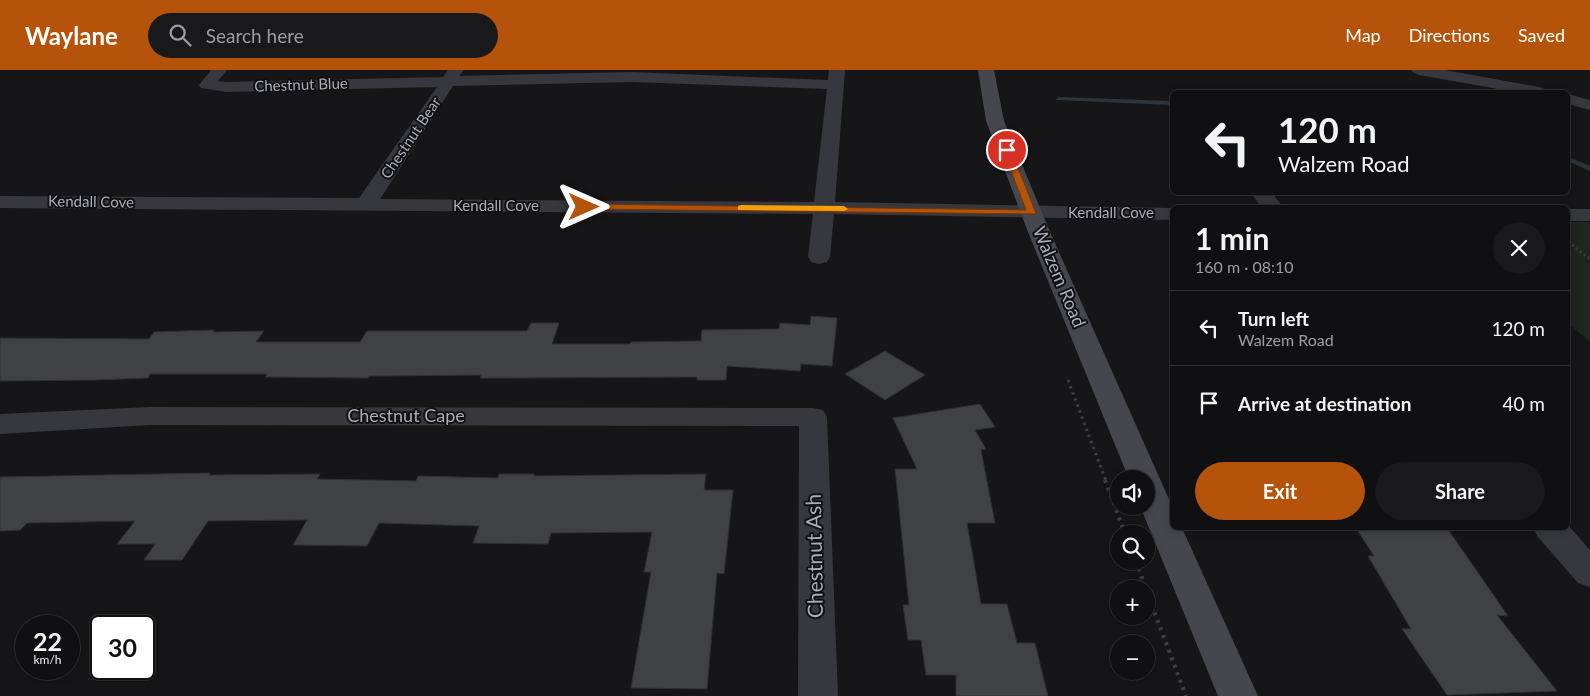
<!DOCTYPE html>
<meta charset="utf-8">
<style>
:root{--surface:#101012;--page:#19191b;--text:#f1f3f6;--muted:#9c9d9f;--line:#303032;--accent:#b45309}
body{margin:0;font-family:Lato,sans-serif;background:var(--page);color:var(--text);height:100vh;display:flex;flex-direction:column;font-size:19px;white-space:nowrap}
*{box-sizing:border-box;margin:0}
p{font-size:16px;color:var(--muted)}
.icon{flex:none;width:28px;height:28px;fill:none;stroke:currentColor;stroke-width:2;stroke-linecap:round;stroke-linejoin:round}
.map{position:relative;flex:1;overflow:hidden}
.drawer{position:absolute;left:1170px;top:135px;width:400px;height:325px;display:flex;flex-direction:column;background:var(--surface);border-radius:8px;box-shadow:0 2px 8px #0003,0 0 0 1px var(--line)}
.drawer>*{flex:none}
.hud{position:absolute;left:1170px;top:20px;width:400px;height:105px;border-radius:8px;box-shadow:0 2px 8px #0003,0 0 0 1px var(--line);background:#101012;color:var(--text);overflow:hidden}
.tools{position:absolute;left:1110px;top:400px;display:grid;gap:10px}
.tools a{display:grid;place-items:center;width:45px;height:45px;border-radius:50%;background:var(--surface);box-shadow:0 2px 8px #0003,0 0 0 1px var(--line);font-size:25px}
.speed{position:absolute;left:15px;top:545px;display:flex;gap:10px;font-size:25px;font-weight:700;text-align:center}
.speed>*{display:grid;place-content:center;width:65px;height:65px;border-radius:50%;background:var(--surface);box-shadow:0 2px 8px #0003,0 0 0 1px var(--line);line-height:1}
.speed small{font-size:12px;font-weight:400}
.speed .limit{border:2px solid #111;border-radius:8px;background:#fff;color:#111}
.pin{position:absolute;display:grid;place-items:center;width:42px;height:42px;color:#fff;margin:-21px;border:2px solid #fff;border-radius:50%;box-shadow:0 1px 5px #0007}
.me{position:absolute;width:55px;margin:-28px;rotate:90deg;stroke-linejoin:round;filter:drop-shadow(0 0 4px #0008)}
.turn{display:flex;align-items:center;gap:18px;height:105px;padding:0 25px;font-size:22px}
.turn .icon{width:65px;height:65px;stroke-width:2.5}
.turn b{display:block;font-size:35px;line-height:42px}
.round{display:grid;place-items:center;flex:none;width:52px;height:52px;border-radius:26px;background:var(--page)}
.summary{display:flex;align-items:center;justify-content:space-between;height:85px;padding:0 25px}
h1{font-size:30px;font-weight:700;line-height:38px}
.button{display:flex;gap:10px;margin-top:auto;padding:10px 25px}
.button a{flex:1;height:58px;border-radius:30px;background:var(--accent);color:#fff;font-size:20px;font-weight:700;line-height:58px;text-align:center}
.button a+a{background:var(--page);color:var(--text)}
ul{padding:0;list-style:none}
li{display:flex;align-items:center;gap:15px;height:75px;padding:0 25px;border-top:1px solid var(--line)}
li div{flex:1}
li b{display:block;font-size:19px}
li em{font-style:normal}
header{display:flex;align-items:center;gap:30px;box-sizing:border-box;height:70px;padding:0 25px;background:var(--accent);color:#fff}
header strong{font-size:24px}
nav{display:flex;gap:28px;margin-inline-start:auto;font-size:18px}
.search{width:350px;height:45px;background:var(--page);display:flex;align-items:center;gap:12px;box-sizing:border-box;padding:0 18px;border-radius:28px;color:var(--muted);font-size:19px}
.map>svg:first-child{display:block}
.green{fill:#1e261f}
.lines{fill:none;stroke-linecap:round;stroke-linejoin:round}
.stream{fill:#2c353c;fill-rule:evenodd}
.building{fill:#404145;stroke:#303034}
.path-far2{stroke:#3d3f44;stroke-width:2.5;stroke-dasharray:2 3;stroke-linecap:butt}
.path-far1{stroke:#3d3f44;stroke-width:3;stroke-dasharray:2.5 4;stroke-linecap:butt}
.path{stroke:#3d3f44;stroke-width:4;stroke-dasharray:3 5;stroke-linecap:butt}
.street{fill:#37383d;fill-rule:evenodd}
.secondary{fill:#45474d;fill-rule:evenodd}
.route{fill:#b45309;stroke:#753606}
.slow{fill:#f59e0b}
.labels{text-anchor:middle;stroke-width:4;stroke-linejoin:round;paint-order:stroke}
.far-street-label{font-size:15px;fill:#a8adb8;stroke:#111113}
.street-label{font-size:18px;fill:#a8adb8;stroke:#111113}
.near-street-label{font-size:21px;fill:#a8adb8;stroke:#111113}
</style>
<header>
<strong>Waylane</strong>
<div class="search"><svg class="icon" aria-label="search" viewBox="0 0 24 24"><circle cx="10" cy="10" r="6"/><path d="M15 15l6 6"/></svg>Search here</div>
<nav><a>Map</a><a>Directions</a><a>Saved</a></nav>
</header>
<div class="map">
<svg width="1590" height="626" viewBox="0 0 1590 626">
<rect width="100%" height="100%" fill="#161618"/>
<!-- green -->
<polygon class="green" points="1568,152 1590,152 1590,272 1568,253"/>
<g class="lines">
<!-- stream -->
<g class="stream">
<polygon points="1059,27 1172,31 1172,35 1057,30 1056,29"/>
<polygon points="1568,87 1590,96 1590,101 1568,91"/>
</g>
</g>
<!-- building -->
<g class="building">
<polygon points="811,246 837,248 832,296 801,294 800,301 727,296 726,310 697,310 697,307 512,308 480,308 481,305 369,306 368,308 265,307 267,304 150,304 148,308 95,310 0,311 0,268 149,269 154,262 214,260 213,262 264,261 256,272 360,272 367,261 527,261 531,253 559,253 552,274 630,274 631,272 701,271 702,260 779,259 780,253 810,255"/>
<polygon points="885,281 925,305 885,330 845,304"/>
<polygon points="980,334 995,357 975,360 986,379 981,380 995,453 967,453 981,534 1007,534 1017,573 1035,573 1048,626 956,626 956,605 926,605 921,570 908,570 903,535 909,535 895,399 917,399 893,348"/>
<polygon points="210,403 209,405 320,404 317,409 416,411 418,406 498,408 499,404 534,404 534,406 706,404 704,420 733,420 724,504 717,503 707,619 631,618 651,502 644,502 652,462 551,463 548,474 473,473 479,456 379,453 367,476 293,475 307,450 208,451 182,490 144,490 155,474 117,474 135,451 27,453 20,460 0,461 0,407"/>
<polygon points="1356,458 1447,458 1508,546 1497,545 1557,621 1447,625 1402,559 1411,559 1368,486 1374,486"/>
</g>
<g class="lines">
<!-- path-far2 -->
<polyline class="path-far2" points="1568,172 1590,189"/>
<!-- path-far1 -->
<polyline class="path-far1" points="1068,310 1106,411"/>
<!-- path -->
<g class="path">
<polyline points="1105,410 1125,464"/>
<polyline points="1136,491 1146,519"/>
<polyline points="1146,520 1186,626"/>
</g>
<!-- street -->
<g class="street">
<path d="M 211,0 L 227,0 L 218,11 L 226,12 L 443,7 L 448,0 L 464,0 L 459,6 L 632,2 L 828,10 L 829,0 L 845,0 L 835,132 L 1172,138 L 1172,150 L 834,144 L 830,187 L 827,192 L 819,194 L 811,192 L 808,187 L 813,144 L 0,138 L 0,126 L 359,128 L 437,17 L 226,22 L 201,18 L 199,15 ZM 632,12 L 827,19 L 814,132 L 380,129 L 453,16 Z"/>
<polygon points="1411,0 1445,0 1539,17 1545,19 1547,22 1515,22 1419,5 1414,3"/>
<polygon points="1568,24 1590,30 1590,40 1568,34"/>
<polygon points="1250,122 1271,122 1284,138 1262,138"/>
<rect x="1568" y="139" width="22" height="12"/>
<polygon points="150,337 813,338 823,340 827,347 838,626 798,626 799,356 150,355 0,364 0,344"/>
<polygon points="1568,455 1590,480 1590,517 1578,513 1538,467 1533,458 1568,458"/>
</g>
<!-- secondary -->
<polygon class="secondary" points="978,0 994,0 1004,51 1050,162 1172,436 1172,458 1182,458 1258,626 1218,626 1140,436 1146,436 1146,409 1129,409 1028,162 986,51"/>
</g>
<!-- route -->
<polygon class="route" points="1007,78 1011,80 1036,143 1035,144 584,139 580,137 584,134 1026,140 1003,80"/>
<!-- slow -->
<polygon class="slow" points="741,135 844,136 848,139 844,141 738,140 738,136"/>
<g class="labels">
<!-- far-street labels -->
<g class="far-street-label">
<text transform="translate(301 15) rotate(-2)" y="5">Chestnut Blue</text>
<text transform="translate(411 68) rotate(-56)" y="5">Chestnut Bear</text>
<text transform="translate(91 132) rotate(1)" y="5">Kendall Cove</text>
<text x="496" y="141">Kendall Cove</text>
<text x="1111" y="148">Kendall Cove</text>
</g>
<!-- street labels -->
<g class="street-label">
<text transform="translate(1059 207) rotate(67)" y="6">Walzem Road</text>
<text x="406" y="352">Chestnut Cape</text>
</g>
<!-- near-street labels -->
<g class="near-street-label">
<text transform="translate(815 486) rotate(-91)" y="7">Chestnut Ash</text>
</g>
</g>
</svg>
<div class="tools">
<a><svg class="icon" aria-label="sound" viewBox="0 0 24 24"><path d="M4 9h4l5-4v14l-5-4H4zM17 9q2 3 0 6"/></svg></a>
<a><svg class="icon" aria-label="search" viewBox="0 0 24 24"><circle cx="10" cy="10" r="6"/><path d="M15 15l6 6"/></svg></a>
<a>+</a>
<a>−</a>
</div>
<div class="speed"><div>22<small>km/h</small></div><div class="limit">30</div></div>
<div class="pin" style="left:1007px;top:80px;background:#d93025"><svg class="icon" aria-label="arrive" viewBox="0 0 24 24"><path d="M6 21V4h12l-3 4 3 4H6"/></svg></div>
<svg class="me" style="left:584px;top:137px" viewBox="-20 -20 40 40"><path d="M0-17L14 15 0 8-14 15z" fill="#b45309" stroke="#fff" stroke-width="4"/></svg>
<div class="hud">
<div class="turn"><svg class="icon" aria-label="left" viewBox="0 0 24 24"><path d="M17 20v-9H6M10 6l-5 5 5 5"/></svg><div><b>120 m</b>Walzem Road</div></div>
</div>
<section class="drawer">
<div class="summary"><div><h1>1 min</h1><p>160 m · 08:10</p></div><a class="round"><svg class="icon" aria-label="close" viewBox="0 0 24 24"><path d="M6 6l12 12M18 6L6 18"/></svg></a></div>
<ul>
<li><svg class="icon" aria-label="left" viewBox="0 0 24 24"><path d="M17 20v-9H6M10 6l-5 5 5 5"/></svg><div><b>Turn left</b><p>Walzem Road</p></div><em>120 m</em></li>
<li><svg class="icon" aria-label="arrive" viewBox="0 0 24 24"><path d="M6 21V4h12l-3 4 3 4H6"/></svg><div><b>Arrive at destination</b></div><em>40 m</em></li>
</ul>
<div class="button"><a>Exit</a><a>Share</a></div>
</section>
</div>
